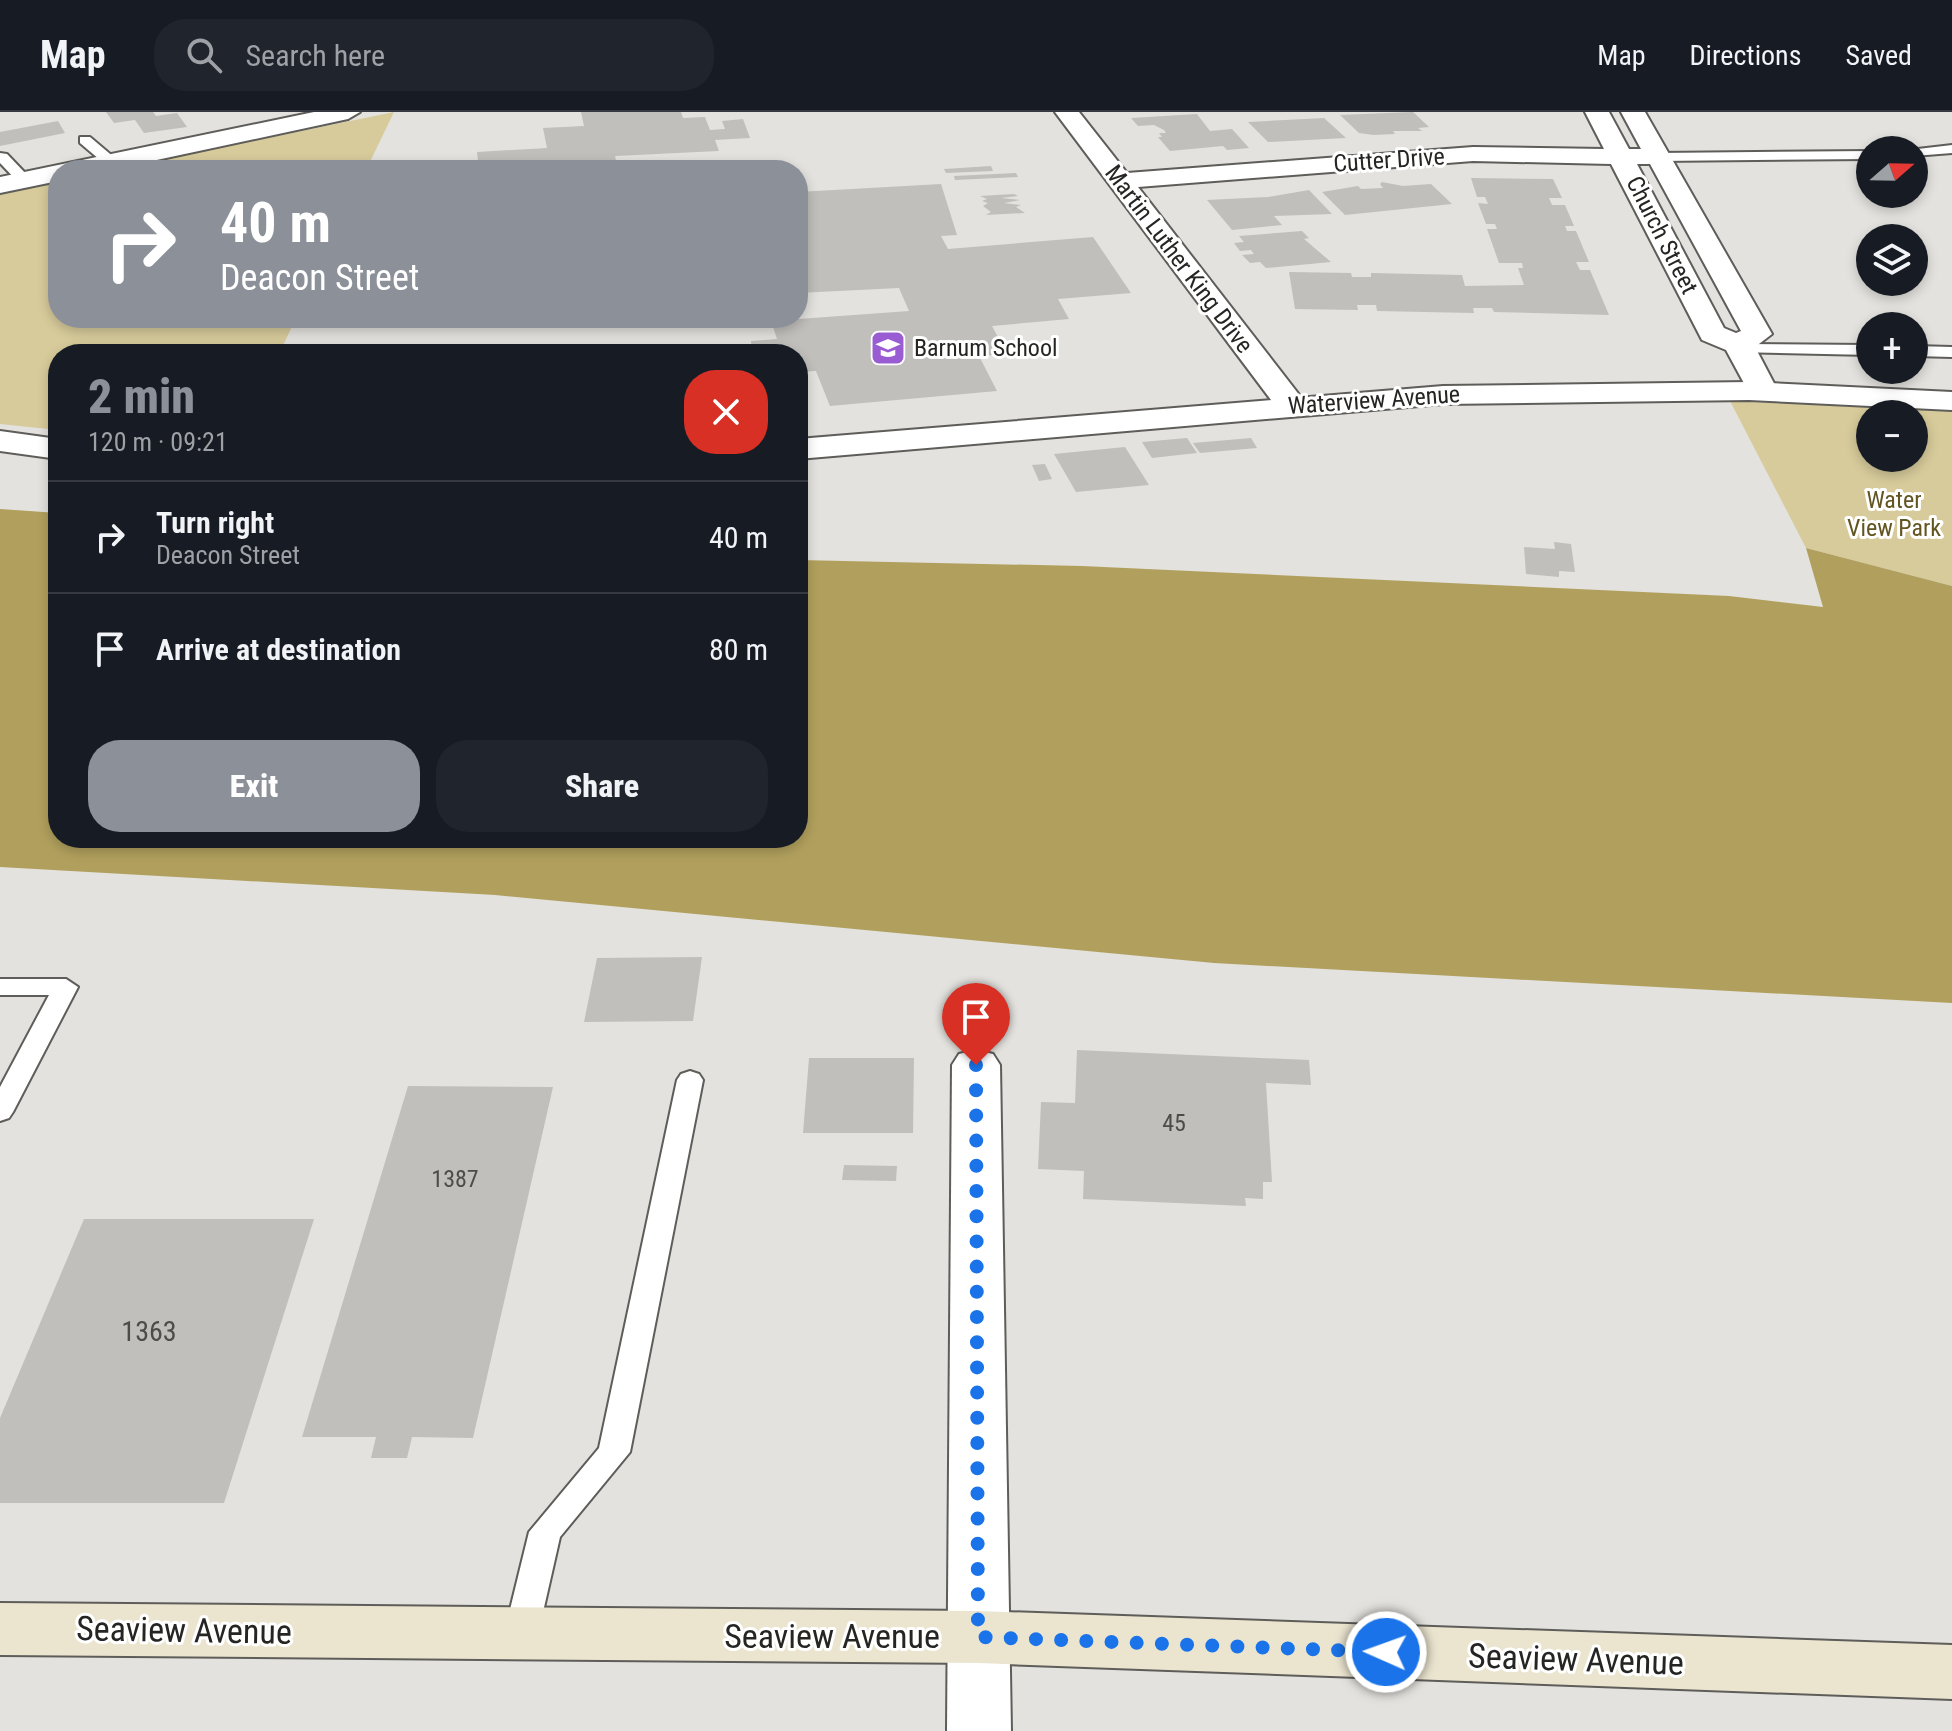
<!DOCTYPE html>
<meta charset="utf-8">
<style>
:root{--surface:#171b24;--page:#20242c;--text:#f1f3f6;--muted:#9ea1a6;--line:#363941;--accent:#8c9099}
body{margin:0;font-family:"Roboto Condensed",sans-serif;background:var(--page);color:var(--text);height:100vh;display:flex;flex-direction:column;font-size:30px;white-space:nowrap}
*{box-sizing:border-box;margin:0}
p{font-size:26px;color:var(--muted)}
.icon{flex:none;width:44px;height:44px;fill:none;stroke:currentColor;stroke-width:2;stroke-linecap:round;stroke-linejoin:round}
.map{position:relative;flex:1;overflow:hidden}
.drawer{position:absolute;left:48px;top:232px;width:760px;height:504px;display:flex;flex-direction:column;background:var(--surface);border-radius:32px;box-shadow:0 4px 12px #0003}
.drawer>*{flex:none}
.banner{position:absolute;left:48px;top:48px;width:760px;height:168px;border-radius:32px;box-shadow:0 4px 12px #0003;background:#8c9099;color:#fff;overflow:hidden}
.needle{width:52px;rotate:70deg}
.fabs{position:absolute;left:1856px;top:24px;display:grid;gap:16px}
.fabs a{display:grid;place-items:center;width:72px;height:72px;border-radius:50%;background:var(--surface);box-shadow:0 4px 12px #0003;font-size:40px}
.pin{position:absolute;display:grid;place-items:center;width:68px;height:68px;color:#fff;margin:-82px -34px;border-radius:50% 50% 50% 0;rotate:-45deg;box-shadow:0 0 8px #0007}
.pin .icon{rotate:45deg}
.me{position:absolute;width:88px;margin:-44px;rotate:272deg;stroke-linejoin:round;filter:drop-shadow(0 0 6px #0008)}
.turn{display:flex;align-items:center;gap:28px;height:168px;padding:0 40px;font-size:36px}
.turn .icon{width:104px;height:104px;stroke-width:2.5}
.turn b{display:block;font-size:56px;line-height:68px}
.round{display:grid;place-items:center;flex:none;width:84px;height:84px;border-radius:32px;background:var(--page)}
.headline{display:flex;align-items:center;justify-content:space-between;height:136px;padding:0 40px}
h1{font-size:48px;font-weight:800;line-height:60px;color:var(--accent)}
.action{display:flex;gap:16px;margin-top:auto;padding:16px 40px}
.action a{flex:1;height:92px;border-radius:32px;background:var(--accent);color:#fff;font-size:32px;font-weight:800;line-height:92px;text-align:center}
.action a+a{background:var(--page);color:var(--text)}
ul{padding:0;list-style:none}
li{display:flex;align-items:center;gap:24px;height:112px;padding:0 40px;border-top:2px solid var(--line)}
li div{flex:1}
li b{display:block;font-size:30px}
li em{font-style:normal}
header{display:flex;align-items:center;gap:48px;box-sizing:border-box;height:112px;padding:0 40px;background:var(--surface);border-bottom:2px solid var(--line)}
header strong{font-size:38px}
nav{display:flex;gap:44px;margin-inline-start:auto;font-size:28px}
.search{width:560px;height:72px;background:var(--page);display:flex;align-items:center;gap:20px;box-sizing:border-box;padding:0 28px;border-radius:32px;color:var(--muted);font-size:30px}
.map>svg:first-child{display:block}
.green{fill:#d7cb9b;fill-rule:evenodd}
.water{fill:#b1a05d}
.building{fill:#c0bfbb}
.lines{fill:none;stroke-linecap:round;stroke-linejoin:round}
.service-casing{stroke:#5e5d59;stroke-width:4}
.minor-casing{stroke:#5e5d59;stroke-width:4}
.tertiary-casing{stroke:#5e5d59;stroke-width:4}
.secondary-casing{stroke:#5e5d59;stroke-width:4}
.service{fill:#fff;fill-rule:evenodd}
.minor{fill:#fff;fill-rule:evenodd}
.tertiary{fill:#fff;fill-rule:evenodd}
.secondary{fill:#ebe5d0;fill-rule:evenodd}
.route{stroke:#1a73e8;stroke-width:14;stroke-dasharray:0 25.2}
.labels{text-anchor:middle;stroke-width:6;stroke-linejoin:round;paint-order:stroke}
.far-street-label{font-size:24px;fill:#252523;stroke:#fff}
.far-poi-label{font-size:24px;fill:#252523;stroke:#fff;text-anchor:start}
.far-park-label{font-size:24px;fill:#625522;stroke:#fff}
.number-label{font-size:24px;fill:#4c4c49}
.near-number-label{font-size:28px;fill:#4c4c49}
.near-street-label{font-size:34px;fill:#252523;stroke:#fff}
</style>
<header>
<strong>Map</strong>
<div class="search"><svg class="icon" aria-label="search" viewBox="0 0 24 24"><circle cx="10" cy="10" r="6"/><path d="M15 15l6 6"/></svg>Search here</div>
<nav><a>Map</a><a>Directions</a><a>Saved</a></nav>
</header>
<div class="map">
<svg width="1952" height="1619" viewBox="0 0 1952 1619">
<rect width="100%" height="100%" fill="#e3e2de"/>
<!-- green -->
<g class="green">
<polygon points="394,0 366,58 111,58"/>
<polygon points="58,69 58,206 296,206 279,242 58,242 58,318 0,312 0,81"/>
<path d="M 1730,289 L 1952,299 L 1952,474 L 1806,436 ZM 1870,302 L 1914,302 L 1914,346 L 1870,346 Z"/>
</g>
<!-- water -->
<polygon class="water" points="0,397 58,401 58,726 798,726 798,448 1082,454 1729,484 1823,495 1806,436 1952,474 1952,891 1214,851 495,783 0,755"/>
<!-- building -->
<g class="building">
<polygon points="106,0 153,0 156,4 177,1 187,15 144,21 135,8 114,11"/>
<polygon points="581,0 681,0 683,6 705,5 710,18 725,17 722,9 743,7 750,26 715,28 719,39 615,44 618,58 479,58 477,40 547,36 543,16 584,14"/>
<polygon points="1413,0 1429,15 1418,16 1422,19 1393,19 1395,22 1374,23 1359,21 1340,3"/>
<polygon points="1197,2 1210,19 1232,17 1249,36 1227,38 1223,34 1170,39 1158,25 1162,25 1159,21 1166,21 1164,18 1154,13 1138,14 1131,6"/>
<polygon points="1324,6 1346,26 1268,30 1248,10"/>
<polygon points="58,9 65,21 0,34 0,20"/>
<polygon points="991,54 993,59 946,61 944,57"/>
<polygon points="1016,61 1018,65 955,68 954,64"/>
<polygon points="1471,66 1553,67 1562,86 1549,86 1552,93 1565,93 1574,114 1565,114 1567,119 1576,119 1589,150 1576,150 1580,158 1590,158 1609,203 1494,200 1492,196 1473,196 1474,201 1377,199 1376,193 1357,193 1358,198 1295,197 1289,160 1351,161 1352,165 1371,165 1371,161 1462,163 1465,174 1524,173 1518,156 1523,156 1522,151 1499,151 1487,117 1497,117 1495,112 1486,112 1478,91 1488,92 1485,85 1477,85"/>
<polygon points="1382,70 1403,74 1431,72 1452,92 1345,103 1322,80 1358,74 1361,77 1383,76 1380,72"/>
<polygon points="941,72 957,123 941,124 948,137 1093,125 1131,181 1058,187 1069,207 992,214 1007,242 979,244 997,279 830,294 816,259 798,260 798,242 752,242 751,229 777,227 771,209 909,199 899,176 798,181 798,80"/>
<polygon points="1309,78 1332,102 1274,104 1282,113 1232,118 1207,88 1268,85"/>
<polygon points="1014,82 1018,84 1001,86 1020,88 1004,91 1021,93 1016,95 1025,101 986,103 991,100 983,94 988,91 982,89 987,87 980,84"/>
<polygon points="1302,119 1309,126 1304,127 1331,150 1266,156 1260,150 1250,151 1242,143 1254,142 1251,138 1240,139 1234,131 1244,130 1239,124"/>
<polygon points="1187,326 1197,341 1152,346 1142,330"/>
<polygon points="1251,326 1257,336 1200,341 1193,331"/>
<polygon points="1125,335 1149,373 1076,380 1054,342"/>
<polygon points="1045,352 1052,367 1039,369 1032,353"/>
<polygon points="1554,430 1571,432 1575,460 1559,459 1559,465 1526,462 1524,435 1555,437"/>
<polygon points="702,845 693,909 584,910 597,846"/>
<polygon points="1077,938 1309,948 1311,973 1266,971 1272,1070 1263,1070 1263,1087 1245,1086 1246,1094 1083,1087 1084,1059 1038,1057 1041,990 1075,991"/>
<polygon points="809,946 914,946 913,1021 803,1021"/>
<polygon points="408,974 553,975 473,1326 412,1325 407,1346 371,1346 376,1325 302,1325"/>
<polygon points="844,1053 897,1054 896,1069 842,1068"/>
<polygon points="84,1107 314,1107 224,1391 0,1391 0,1306"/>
</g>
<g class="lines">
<defs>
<g id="service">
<polygon points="80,25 90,25 116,47 116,53 106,53 80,31"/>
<polygon points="1952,33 1952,41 1914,44 1914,38 1909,38"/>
<polygon points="1870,39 1870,47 1658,49 1651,45 1658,41"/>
<polygon points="0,41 7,42 29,65 29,71 19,71 0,51"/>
<polygon points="1741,232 1870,233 1870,243 1735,240 1735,234"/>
<polygon points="1914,234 1952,235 1952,245 1914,244"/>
<polygon points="0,867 66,867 78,875 13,1000 9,1006 0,1009 0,975 49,883 0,883"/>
<polygon points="690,959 699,962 703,968 630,1340 560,1425 538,1522 533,1532 521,1536 509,1532 504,1522 529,1420 599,1336 677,968 681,962"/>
</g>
<g id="minor">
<polygon points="314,0 360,0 348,7 110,58 58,58 58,69 0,81 0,65"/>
<path d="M 1055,0 L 1079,0 L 1127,61 L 1473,35 L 1604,37 L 1585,0 L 1609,0 L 1629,37 L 1641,37 L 1621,0 L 1645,0 L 1772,222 L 1755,235 L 1778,279 L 1774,286 L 1752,286 L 1726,238 L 1702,228 L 1611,52 L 1473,49 L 1138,75 L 1307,293 L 1302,300 L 1280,300 ZM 1637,52 L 1650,52 L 1741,219 L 1736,221 L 1724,216 Z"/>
<polygon points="976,938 993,942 1000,953 1011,1619 947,1619 952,953 959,942"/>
</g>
<g id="tertiary">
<polygon points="1749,270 1952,280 1952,298 1749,288 1443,292 798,347 798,327 1443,274"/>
<polygon points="0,319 58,327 58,347 0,339"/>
</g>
<polygon id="secondary" points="0,1491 978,1499 1952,1533 1952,1587 978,1551 0,1543"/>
</defs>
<!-- service casing -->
<use href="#service" class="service-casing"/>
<!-- minor casing -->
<use href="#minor" class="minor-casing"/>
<!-- tertiary casing -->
<use href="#tertiary" class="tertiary-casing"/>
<!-- secondary casing -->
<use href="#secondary" class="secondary-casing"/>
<!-- service -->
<use href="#service" class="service"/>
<!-- minor -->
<use href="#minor" class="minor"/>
<!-- tertiary -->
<use href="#tertiary" class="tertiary"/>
<!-- secondary -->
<use href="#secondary" class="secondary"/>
</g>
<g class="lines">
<!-- route -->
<polyline class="route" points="976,953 978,1525 1386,1540"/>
</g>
<!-- icons -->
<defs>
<symbol id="school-square" viewBox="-11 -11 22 22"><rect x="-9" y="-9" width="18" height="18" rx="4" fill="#995cd3" stroke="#fff"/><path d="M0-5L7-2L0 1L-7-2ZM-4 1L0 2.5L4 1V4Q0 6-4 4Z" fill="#fff"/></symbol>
</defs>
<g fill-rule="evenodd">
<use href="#school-square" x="868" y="216" width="40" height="40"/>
</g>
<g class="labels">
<!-- far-street labels -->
<g class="far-street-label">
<text transform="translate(1389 48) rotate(-4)" y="8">Cutter Drive</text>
<text transform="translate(1662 123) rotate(63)" y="8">Church Street</text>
<text transform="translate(1179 147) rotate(53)" y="8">Martin Luther King Drive</text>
<text transform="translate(1374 288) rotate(-4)" y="8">Waterview Avenue</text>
</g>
<!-- far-poi labels -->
<g class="far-poi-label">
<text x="914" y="244">Barnum School</text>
</g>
<!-- far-park labels -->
<g class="far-park-label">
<text x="1894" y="396">Water<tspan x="1894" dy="28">View Park</tspan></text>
</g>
<!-- number labels -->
<g class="number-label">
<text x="1174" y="1019">45</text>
<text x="455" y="1075">1387</text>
</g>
<!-- near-number labels -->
<g class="near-number-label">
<text x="149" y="1229">1363</text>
</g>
<!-- near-street labels -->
<g class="near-street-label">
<text transform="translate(184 1518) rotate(1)" y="12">Seaview Avenue</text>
<text x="832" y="1536">Seaview Avenue</text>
<text transform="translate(1576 1547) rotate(2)" y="12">Seaview Avenue</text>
</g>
</g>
</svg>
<div class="fabs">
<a><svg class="needle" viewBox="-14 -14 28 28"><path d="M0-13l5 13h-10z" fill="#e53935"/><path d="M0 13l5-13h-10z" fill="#9ea1a6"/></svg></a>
<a><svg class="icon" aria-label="layers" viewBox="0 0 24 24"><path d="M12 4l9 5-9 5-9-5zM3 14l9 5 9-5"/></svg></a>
<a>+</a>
<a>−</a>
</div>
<div class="pin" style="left:976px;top:953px;background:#d93025"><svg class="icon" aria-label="arrive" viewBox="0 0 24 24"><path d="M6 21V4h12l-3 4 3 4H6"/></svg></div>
<svg class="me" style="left:1386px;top:1540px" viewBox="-20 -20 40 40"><circle r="17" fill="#1a73e8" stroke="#fff" stroke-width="3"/><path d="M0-11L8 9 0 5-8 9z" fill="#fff"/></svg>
<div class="banner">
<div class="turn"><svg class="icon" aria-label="right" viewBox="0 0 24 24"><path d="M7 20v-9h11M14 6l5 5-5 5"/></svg><div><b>40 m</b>Deacon Street</div></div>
</div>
<section class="drawer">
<div class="headline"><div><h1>2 min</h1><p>120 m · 09:21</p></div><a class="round" style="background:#d93025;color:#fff"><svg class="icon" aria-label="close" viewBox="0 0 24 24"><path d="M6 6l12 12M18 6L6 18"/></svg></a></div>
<ul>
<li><svg class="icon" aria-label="right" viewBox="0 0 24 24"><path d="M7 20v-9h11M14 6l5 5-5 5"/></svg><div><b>Turn right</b><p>Deacon Street</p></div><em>40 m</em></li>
<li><svg class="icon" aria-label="arrive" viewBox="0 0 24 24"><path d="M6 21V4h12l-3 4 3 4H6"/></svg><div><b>Arrive at destination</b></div><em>80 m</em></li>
</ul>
<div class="action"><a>Exit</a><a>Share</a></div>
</section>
</div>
